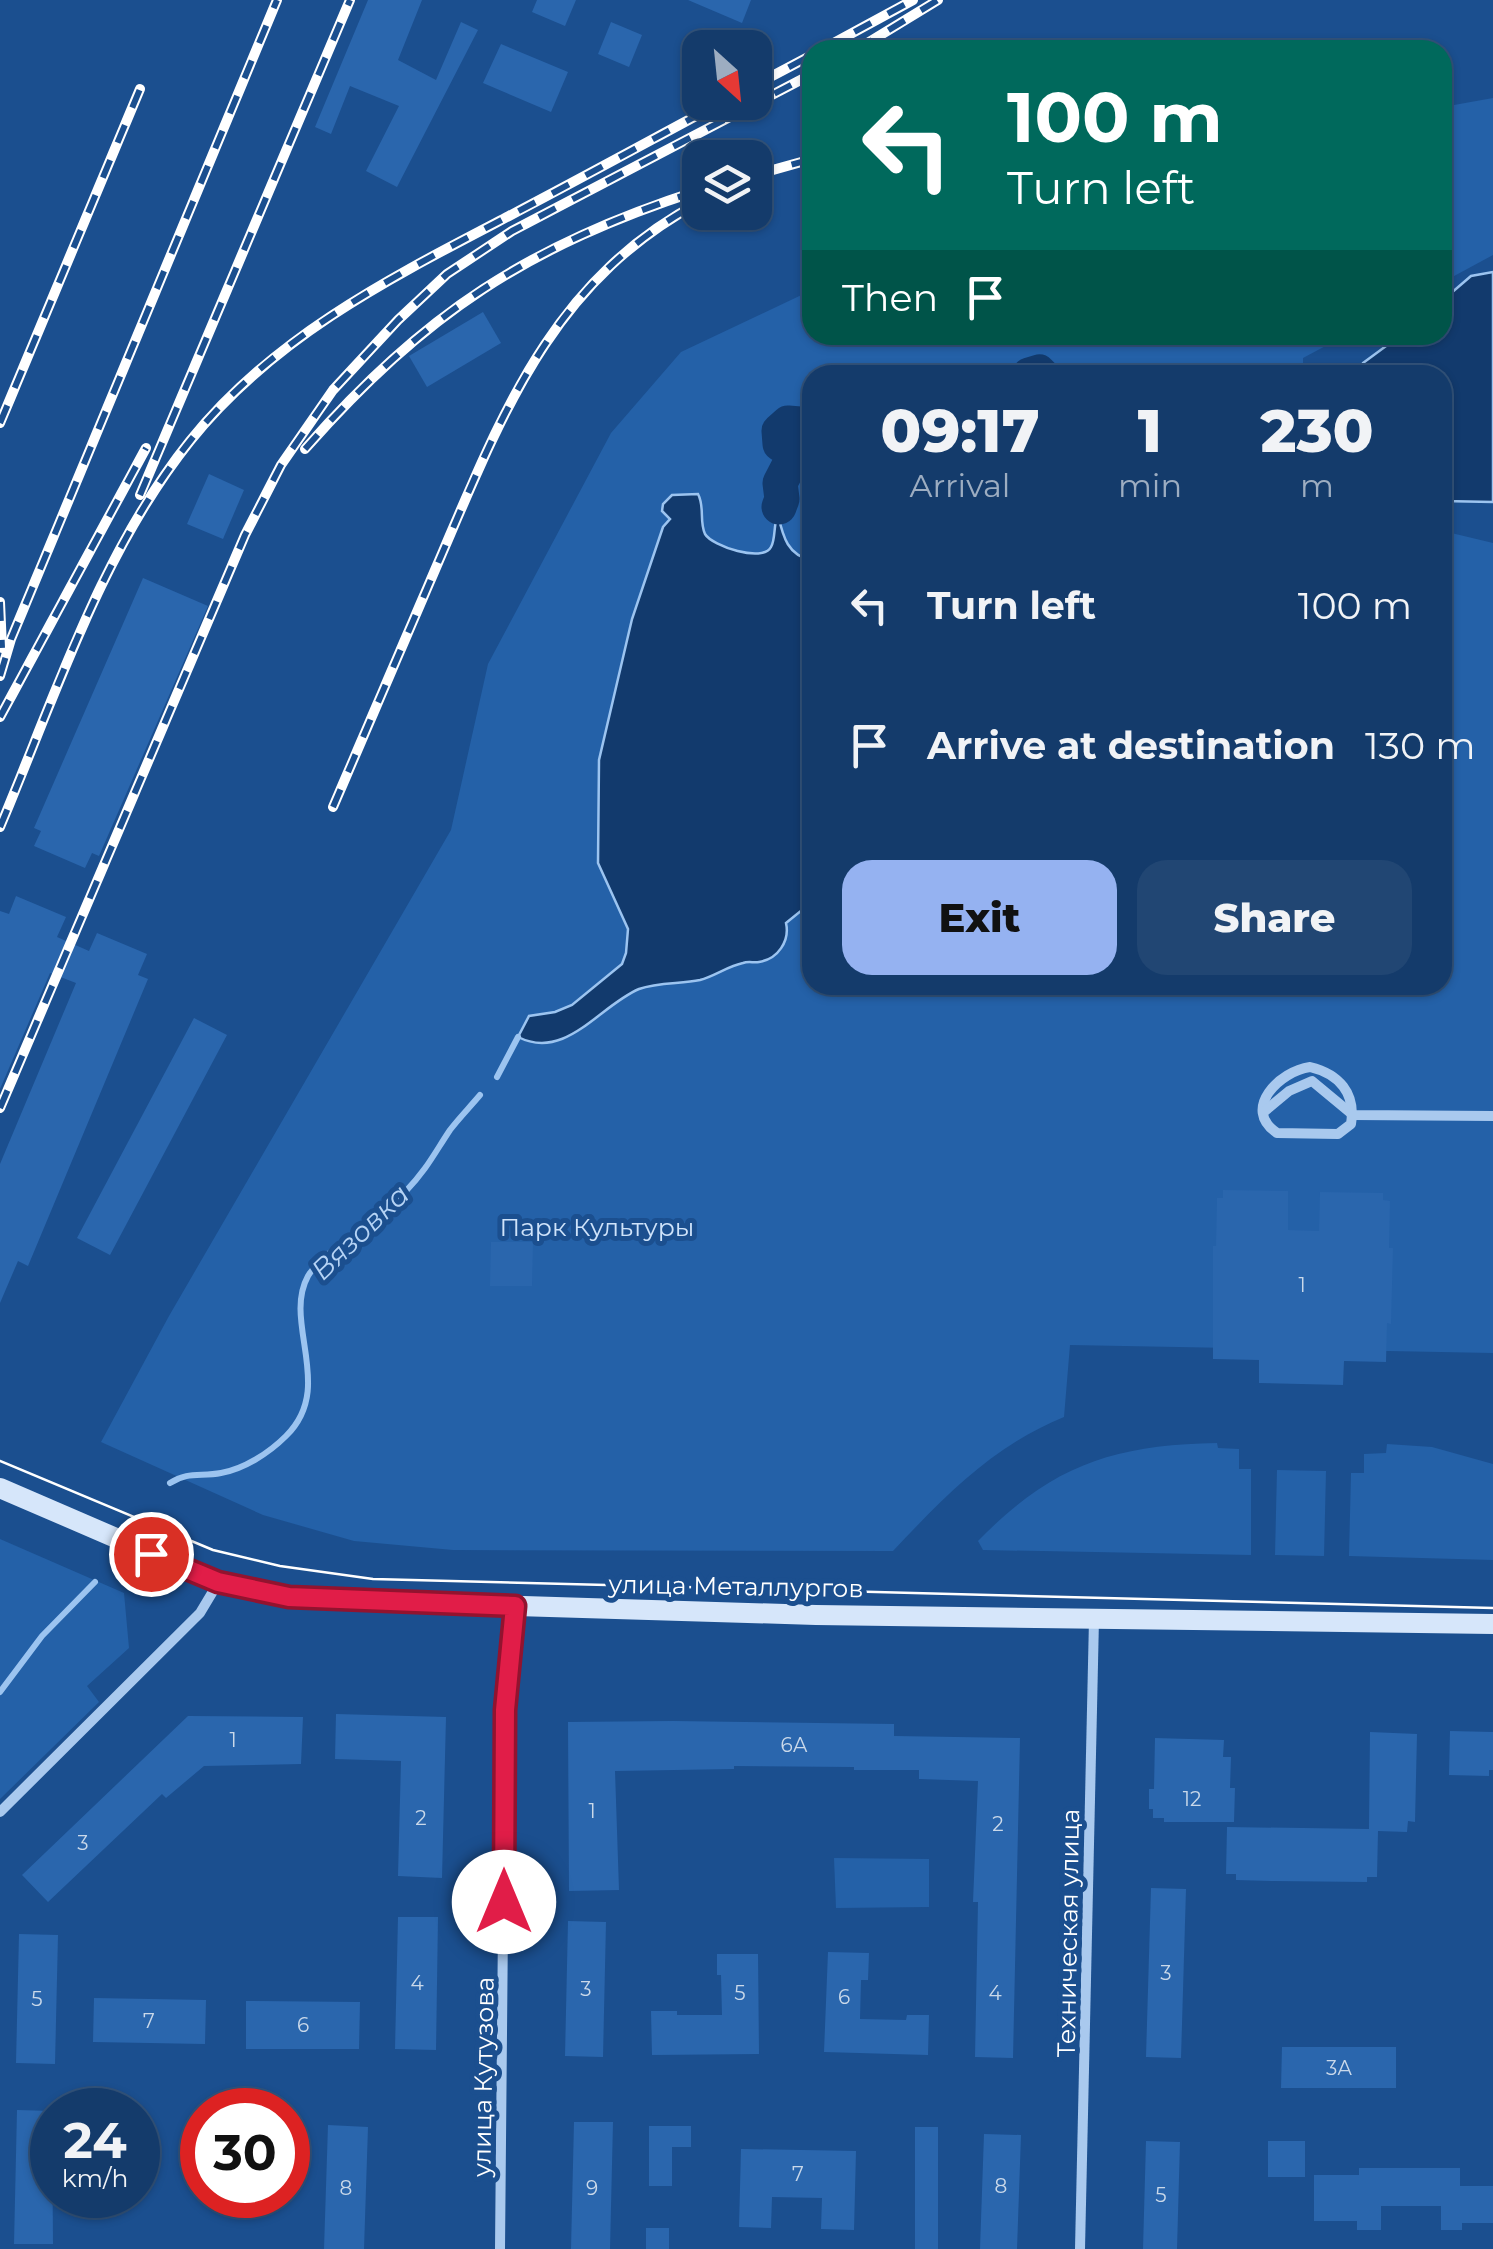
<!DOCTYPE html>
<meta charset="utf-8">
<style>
:root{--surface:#143b6b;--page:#214673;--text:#f1f3f6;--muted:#9dadc1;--line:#33557e;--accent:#95b2f1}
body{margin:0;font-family:Montserrat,sans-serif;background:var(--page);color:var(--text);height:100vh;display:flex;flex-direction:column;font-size:38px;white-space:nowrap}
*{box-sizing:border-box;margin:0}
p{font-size:32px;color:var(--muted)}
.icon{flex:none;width:55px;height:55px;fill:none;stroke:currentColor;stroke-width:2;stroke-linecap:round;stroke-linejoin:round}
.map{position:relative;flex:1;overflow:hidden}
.sheet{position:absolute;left:802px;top:365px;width:650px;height:630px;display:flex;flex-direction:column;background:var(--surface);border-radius:30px;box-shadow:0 2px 8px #0004,0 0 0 2px var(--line)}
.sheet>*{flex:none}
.guide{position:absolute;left:802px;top:40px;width:650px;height:305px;border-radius:30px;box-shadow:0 2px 8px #0004,0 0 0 2px var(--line);background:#00695c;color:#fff;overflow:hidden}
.needle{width:65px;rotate:153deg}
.controls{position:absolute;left:682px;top:30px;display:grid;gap:20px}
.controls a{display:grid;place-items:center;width:90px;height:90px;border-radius:20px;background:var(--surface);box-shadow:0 2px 8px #0004,0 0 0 2px var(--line);font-size:50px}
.speed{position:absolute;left:30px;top:2088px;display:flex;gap:20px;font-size:50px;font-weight:700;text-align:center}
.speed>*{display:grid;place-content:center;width:130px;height:130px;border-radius:50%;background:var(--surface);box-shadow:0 2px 8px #0004,0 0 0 2px var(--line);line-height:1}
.speed small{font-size:25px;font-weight:400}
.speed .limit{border:15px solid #d22;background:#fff;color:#111}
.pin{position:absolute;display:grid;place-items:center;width:85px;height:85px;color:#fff;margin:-42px;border:5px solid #fff;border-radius:50%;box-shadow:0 2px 10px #0007}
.me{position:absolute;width:110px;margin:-55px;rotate:0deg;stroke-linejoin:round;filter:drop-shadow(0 0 8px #0008)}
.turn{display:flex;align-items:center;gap:35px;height:210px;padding:0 40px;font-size:45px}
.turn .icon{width:130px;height:130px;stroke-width:2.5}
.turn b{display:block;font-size:70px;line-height:85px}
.then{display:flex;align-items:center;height:95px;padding:0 40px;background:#0003;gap:20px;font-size:38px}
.eta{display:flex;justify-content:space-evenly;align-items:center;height:170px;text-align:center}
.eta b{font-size:60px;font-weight:800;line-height:70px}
.cta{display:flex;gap:20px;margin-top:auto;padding:20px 40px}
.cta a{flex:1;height:115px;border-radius:30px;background:var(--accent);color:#111;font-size:40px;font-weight:800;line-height:115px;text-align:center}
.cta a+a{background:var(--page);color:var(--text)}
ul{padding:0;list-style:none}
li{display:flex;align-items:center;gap:30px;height:140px;padding:0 40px}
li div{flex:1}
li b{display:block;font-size:38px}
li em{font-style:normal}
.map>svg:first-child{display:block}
.green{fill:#2461a8}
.water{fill:#123a6d;stroke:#9cc4f0;stroke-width:2.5}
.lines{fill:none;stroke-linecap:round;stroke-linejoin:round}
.stream{stroke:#9cc4f0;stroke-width:6}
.river{stroke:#123a6d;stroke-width:35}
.building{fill:#2a66ad}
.street{stroke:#a9c9ee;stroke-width:10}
.secondary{stroke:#d6e6fa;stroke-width:20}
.tram{stroke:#fff;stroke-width:2.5}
.rail-casing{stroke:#fff;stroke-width:10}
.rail{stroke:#1b4f8f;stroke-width:6;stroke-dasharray:19;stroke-linecap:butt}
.route-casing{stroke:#92132f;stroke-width:25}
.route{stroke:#e11d48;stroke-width:18}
.labels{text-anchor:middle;stroke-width:10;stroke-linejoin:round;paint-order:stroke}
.number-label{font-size:20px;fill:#cad9ea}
.park-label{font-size:25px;fill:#cfe3fa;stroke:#1b4f8f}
.street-label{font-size:25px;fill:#fff;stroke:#1b4f8f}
.water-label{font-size:28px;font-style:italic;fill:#b5d3f5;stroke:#1b4f8f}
</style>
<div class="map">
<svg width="1493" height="2249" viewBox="0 0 1493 2249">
<rect width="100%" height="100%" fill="#1b4f8f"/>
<!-- green -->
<g class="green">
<polygon points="1493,98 1493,255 1443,282 1443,107"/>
<path d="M 812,290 L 812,335 L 1346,335 L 1303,358 L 1303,375 L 812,375 L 812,985 L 1442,985 L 1443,531 L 1493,543 L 1493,1353 L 1070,1345 L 1064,1417 C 993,1446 945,1496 893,1551 L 453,1550 L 354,1541 L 263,1515 L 101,1442 L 169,1316 L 451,830 L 488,664 L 611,433 L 681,352 Z"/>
<path d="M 1217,1443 L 1218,1448 L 1239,1449 L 1239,1469 L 1251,1469 L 1251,1555 L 983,1550 L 978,1541 C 1052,1465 1113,1445 1217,1443 Z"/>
<polygon points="1387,1444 1432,1447 1493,1464 1493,1560 1349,1556 1351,1473 1364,1473 1364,1454 1386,1453"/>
<polygon points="1277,1470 1326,1471 1324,1556 1275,1555"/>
<polygon points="0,1539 124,1593 129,1648 87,1686 99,1702 0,1799"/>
<polygon points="834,1858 929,1859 929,1907 836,1908"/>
</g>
<!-- water -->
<g class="water">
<polygon points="1493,272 1493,502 1443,501 1442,375 1359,375 1363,363 1401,335 1442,335 1443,300 1471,276"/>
<path d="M 698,494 C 705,507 699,521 705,534 C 712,546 763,563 771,547 C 776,538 773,525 778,515 C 783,537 788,556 812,560 L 812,902 L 786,923 C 790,941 778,959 759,962 C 754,963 748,961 743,963 C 728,966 715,976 700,980 C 681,984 658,982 639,989 C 599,1006 566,1061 518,1037 L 529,1016 L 555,1012 L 572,1005 L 622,964 L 626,953 L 628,929 L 598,863 L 599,760 L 632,619 L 663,527 L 670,519 L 662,511 L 663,504 L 672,495 Z"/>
</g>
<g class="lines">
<!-- stream -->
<g class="stream">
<polyline points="497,1077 518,1037"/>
<path d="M 170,1483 C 188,1471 201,1477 221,1473 C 244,1469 269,1453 286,1436 C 336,1387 282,1323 308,1276 C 322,1252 384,1215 406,1191 C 427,1169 434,1154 450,1130 C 459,1118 470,1107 480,1095"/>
<polyline points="0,1692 42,1636 95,1582"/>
</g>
<!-- river -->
<g class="river">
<polyline points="1029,375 1039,372 1042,375"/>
<polyline points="779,507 782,499 780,483 795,454 780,444 779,431 788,423 812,425"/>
</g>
</g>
<!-- building -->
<g class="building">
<polygon points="368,0 422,0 398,60 436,80 461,22 478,30 397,187 366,171 399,106 350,86 331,134 315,127"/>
<polygon points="537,0 576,0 565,26 532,12"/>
<polygon points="688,0 751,0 742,23"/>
<polygon points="611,22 642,35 629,67 598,54"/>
<polygon points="501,44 568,72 551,112 483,83"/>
<polygon points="483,312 501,343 427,387 409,356"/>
<polygon points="209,474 244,490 223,539 187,524"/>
<polygon points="143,578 208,606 99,856 92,853 85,868 34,846 41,831 34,828"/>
<polygon points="16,896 66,917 57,937 89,951 97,933 147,954 138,975 148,979 28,1266 18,1261 0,1303 0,1164 76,983 50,973 0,1089 0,911 9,914"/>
<polygon points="194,1018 227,1035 110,1255 77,1238"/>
<polygon points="1223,1190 1288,1191 1288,1230 1319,1231 1320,1192 1383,1193 1383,1200 1390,1201 1389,1248 1393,1248 1391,1324 1387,1323 1386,1362 1344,1361 1343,1385 1259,1383 1259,1360 1213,1359 1213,1246 1216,1246 1217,1198 1223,1198"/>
<polygon points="491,1242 533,1242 532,1286 490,1286"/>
<polygon points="336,1714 446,1717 442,1878 398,1876 401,1761 335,1759"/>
<polygon points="188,1716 303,1717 301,1764 204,1766 166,1798 162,1794 48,1902 22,1875"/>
<polygon points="673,1721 894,1724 894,1736 1020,1738 1013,2058 975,2057 978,1902 973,1902 978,1781 919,1779 919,1770 854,1770 854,1767 734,1766 734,1769 615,1771 619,1890 569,1891 568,1722"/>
<polygon points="1450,1731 1493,1732 1493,1770 1489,1770 1489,1776 1449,1775"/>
<polygon points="1370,1732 1417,1734 1415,1822 1408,1821 1407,1832 1378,1831 1377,1877 1367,1877 1367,1882 1273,1881 1236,1880 1236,1874 1226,1874 1227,1827 1369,1829"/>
<polygon points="1155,1738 1224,1740 1223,1757 1231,1757 1230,1788 1235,1788 1234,1822 1164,1822 1164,1818 1153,1818 1153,1809 1149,1809 1149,1789 1154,1789"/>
<polygon points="1151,1888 1186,1889 1181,2058 1146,2057"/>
<polygon points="398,1917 438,1917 436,2050 395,2049"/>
<polygon points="568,1921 606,1922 603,2057 565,2056"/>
<polygon points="19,1934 58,1935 55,2064 16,2063"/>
<polygon points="828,1952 869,1953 868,1980 861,1980 860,2019 906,2020 907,2015 929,2015 928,2055 824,2052"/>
<polygon points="717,1954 758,1954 759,2054 652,2055 651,2011 677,2011 677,2015 722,2015 721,1975 717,1975"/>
<polygon points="94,1998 206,2000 205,2044 93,2042"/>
<polygon points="246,2001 360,2002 359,2049 246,2049"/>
<polygon points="1282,2047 1396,2047 1396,2088 1281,2088"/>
<polygon points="17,2110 52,2111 53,2244 14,2244"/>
<polygon points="574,2122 613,2122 610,2249 571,2249"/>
<polygon points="328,2125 368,2127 364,2249 324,2249"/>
<polygon points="649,2126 691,2126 691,2147 672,2147 672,2186 649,2186"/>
<rect x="915" y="2127" width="23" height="122"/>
<polygon points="984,2134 1021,2135 1017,2249 980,2249"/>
<polygon points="1146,2141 1180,2142 1177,2249 1143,2249"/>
<rect x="1268" y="2141" width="37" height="36"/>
<polygon points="741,2149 856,2151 854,2230 821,2229 822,2198 772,2197 771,2228 739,2227"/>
<polygon points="1359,2168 1460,2168 1460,2186 1493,2186 1493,2223 1462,2223 1462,2230 1441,2230 1441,2206 1381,2206 1381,2230 1357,2230 1357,2221 1314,2221 1314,2175 1359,2175"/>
<rect x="646" y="2228" width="23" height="21"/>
</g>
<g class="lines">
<!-- street -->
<g class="street">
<path d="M 1310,1067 C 1339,1074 1356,1093 1351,1124 L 1338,1134 L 1277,1133 C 1241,1109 1280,1071 1310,1067 Z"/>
<polyline points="1265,1111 1289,1091 1312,1081 1353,1115 1493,1116"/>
<polyline points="0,1812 200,1613 218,1583"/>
<polyline points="500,2249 505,1709 515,1606"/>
<polyline points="1080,2249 1094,1619"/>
</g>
<!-- secondary -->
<polyline class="secondary" points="0,1488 218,1582 254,1591 323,1600 816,1615 1493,1624"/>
<!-- tram -->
<polyline class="tram" points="0,1461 213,1550 280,1566 373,1579 1493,1608"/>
<defs>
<g id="rail">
<polyline points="821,50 913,0"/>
<polyline points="856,50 938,0"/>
<polyline points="755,85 812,55"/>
<polyline points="755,175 812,159"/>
<polyline points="0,423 140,89"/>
<path d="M 305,449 C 425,313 527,246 700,190"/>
<polyline points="140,495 350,0"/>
<polyline points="0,602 2,648"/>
<polyline points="0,676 11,639 277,0"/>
<polyline points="0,717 146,448"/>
<path d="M 333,807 C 369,723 405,640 441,556 C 503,412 553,280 700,202"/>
<path d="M 0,827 C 55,697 101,552 190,441 C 274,336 392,277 509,216 C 580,179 651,140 722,102"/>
<polyline points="0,1108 245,535 281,465 333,390 398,320 447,274 512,231 812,74"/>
</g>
</defs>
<!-- rail casing -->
<use href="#rail" class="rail-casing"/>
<!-- rail -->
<use href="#rail" class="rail"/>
</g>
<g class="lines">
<defs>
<polyline id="route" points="151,1554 218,1582 289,1597 515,1606 505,1710 504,1902"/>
</defs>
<!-- route casing -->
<use href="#route" class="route-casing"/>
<!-- route -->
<use href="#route" class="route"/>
</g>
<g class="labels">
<!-- number labels -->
<g class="number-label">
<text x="1302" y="1292">1</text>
<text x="233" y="1747">1</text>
<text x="794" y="1752">6А</text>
<text x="1192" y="1806">12</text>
<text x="592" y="1818">1</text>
<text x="421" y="1825">2</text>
<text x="998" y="1831">2</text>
<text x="83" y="1850">3</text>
<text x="1166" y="1980">3</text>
<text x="417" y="1990">4</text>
<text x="586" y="1996">3</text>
<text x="740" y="2000">5</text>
<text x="995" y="2000">4</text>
<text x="844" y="2004">6</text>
<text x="37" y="2006">5</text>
<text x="149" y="2028">7</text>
<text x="303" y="2032">6</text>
<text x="1339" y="2075">3А</text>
<text x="798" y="2181">7</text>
<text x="1001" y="2193">8</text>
<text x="346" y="2195">8</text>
<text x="592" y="2195">9</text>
<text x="1161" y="2202">5</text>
</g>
<!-- park labels -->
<g class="park-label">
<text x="597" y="1236">Парк Культуры</text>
</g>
<!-- street labels -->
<g class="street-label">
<text transform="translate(736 1586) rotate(1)" y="9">улица Металлургов</text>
<text transform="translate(1068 1933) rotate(-89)" y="9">Техническая улица</text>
<text transform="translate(483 2077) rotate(-89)" y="9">улица Кутузова</text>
</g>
<!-- water labels -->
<g class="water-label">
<text transform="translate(360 1232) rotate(-44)" y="10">Вязовка</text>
</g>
</g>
</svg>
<div class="controls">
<a><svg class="needle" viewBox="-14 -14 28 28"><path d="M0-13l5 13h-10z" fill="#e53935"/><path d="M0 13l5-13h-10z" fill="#9dadc1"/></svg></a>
<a><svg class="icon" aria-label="layers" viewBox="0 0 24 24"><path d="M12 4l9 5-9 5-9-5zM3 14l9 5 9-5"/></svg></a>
</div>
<div class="speed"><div>24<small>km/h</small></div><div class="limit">30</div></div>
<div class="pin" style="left:151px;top:1554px;background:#d93025"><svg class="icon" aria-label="arrive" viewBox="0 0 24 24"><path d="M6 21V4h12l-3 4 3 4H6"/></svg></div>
<svg class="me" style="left:504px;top:1902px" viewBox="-20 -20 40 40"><circle r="19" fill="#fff"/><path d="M0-13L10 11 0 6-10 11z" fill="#e11d48"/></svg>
<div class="guide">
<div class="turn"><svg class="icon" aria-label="left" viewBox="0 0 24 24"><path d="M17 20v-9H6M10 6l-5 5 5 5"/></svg><div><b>100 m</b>Turn left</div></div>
<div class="then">Then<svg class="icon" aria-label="arrive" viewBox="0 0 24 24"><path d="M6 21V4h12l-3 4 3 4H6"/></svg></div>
</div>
<section class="sheet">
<div class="eta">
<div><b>09:17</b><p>Arrival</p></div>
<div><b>1</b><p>min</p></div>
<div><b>230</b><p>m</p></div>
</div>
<ul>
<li><svg class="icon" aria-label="left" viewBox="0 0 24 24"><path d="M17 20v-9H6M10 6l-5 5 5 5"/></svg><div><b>Turn left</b></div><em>100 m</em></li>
<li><svg class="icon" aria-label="arrive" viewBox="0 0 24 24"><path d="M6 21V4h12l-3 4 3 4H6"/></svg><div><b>Arrive at destination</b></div><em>130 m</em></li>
</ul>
<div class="cta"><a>Exit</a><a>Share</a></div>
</section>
</div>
